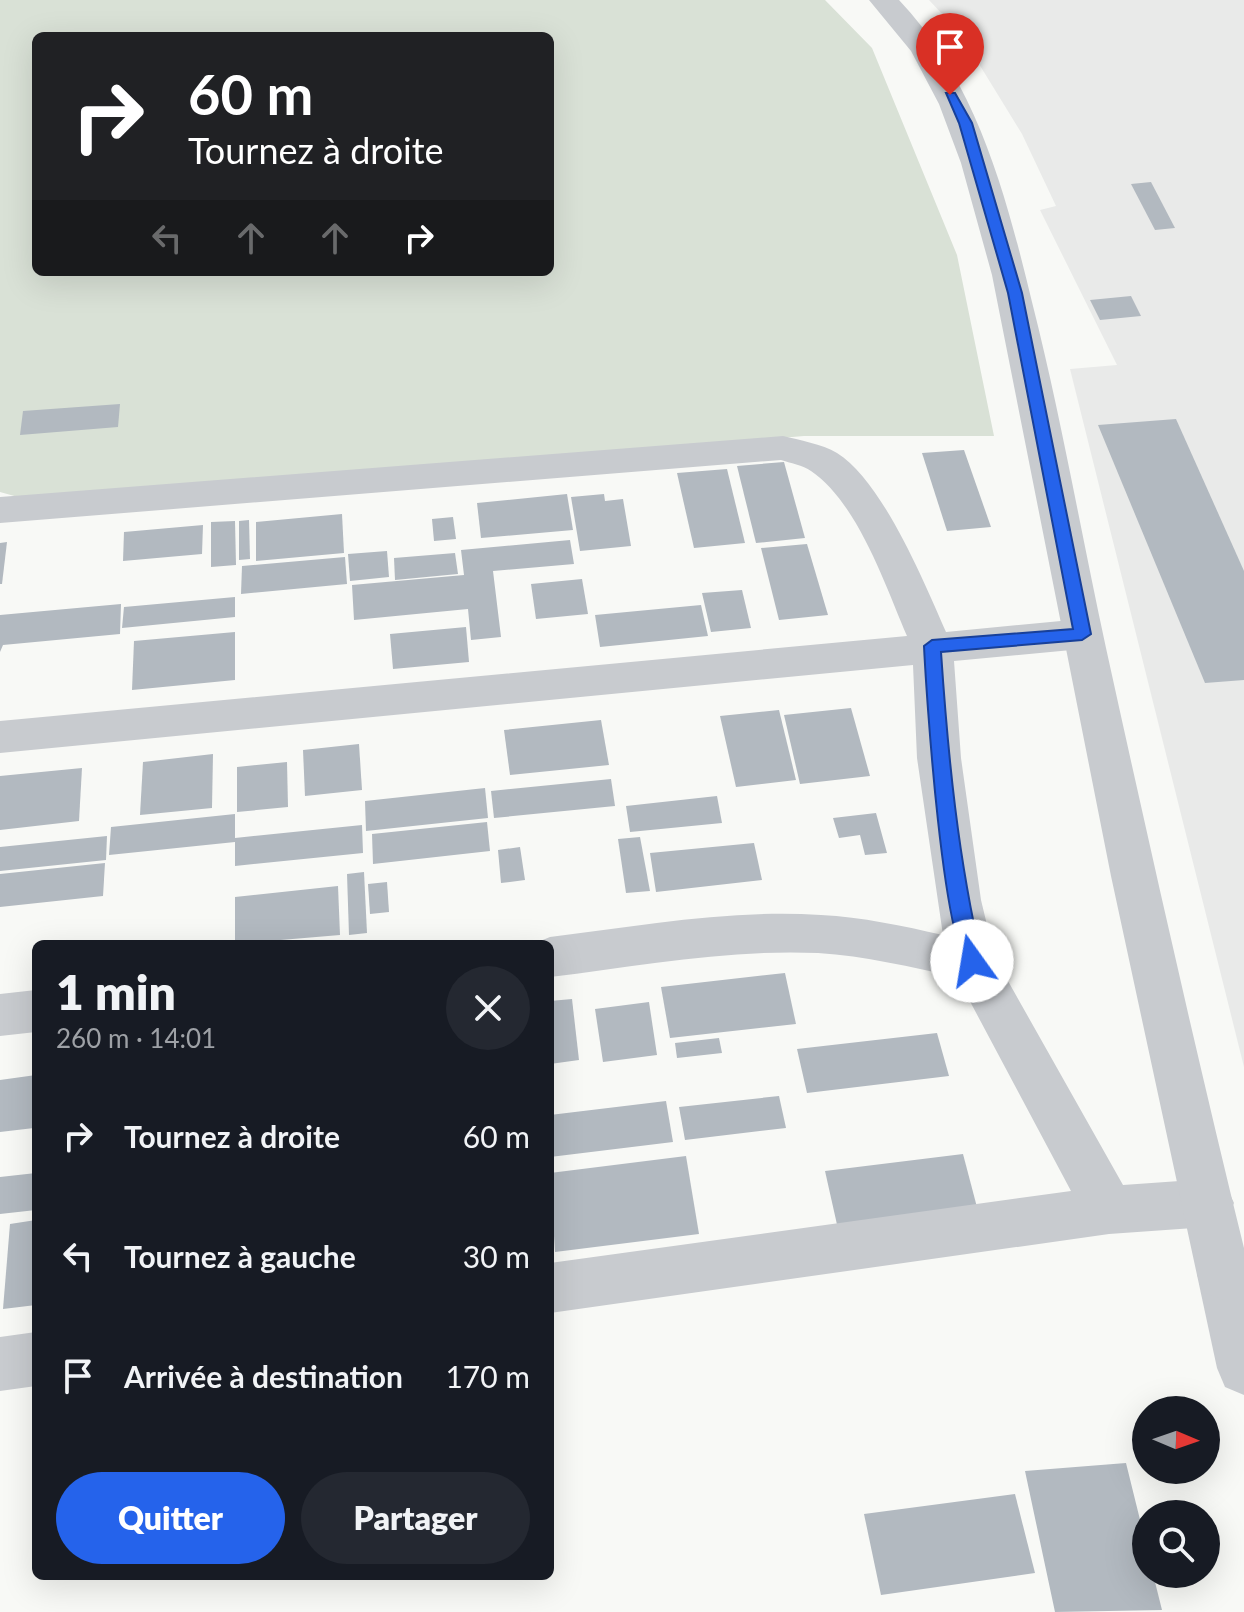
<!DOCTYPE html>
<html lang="fr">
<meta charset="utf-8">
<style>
:root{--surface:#171b24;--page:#242831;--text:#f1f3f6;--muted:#9ea1a6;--accent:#2563eb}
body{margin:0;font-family:Lato,sans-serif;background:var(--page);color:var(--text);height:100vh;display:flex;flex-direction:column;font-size:30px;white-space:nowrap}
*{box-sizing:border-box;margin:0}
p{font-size:26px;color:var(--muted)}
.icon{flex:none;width:44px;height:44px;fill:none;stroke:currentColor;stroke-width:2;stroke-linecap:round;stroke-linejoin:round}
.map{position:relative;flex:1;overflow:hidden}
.sheet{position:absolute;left:32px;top:940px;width:522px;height:640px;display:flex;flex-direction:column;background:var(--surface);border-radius:12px;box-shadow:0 8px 32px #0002}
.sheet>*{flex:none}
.banner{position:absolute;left:32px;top:32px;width:522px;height:244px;border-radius:12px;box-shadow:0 8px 32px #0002;background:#202124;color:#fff;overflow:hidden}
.needle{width:52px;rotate:92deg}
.fabs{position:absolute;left:1132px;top:1396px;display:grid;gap:16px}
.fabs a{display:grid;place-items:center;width:88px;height:88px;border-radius:50%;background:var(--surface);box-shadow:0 8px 32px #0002;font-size:40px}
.pin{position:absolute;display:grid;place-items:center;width:68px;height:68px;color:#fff;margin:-82px -34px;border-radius:50% 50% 50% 0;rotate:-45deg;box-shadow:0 0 8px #0007}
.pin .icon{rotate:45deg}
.me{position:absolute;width:88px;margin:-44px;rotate:347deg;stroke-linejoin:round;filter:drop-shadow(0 0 6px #0008)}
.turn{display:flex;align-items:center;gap:28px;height:168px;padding:0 24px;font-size:36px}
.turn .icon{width:104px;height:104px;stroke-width:2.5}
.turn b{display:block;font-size:56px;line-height:68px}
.lanes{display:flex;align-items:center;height:76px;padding:0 24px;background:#0003;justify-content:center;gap:40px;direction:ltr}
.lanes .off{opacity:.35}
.round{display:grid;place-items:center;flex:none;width:84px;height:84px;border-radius:42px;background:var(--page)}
.headline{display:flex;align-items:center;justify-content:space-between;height:136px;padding:0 24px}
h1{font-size:48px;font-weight:800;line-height:60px}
.action{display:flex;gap:16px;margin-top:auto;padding:16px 24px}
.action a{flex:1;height:92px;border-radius:48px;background:var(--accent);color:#fff;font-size:32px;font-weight:800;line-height:92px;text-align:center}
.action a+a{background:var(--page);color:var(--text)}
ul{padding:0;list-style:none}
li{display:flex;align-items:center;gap:24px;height:120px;padding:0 24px}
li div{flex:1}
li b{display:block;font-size:30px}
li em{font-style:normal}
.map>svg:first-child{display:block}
.built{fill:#e9eae9}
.green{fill:#d9e1d6;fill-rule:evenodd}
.building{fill:#b2b9c0}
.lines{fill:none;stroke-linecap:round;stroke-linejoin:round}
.minor{fill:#c8cbcf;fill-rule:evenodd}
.tertiary{fill:#c8cbcf;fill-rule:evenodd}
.route{fill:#2563eb;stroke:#184099;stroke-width:2}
</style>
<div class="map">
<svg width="1244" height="1612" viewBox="0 0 1244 1612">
<rect width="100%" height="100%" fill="#f8f9f6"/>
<!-- built -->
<polygon class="built" points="929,0 1244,0 1244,1067 1070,369 1117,365 1040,210 1056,206 1022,134 960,33"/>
<!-- green -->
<path class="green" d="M 0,0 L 825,0 L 872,48 L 957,255 L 994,436 L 804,436 L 25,499 L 0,492 ZM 36,36 L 550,36 L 550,272 L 36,272 Z"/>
<!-- building -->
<g class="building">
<polygon points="1151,182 1175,228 1155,230 1131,184"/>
<polygon points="1131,296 1141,316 1100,320 1090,300"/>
<polygon points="120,404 118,427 20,435 23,411"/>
<polygon points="1176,419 1244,571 1244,680 1205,683 1098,425"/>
<polygon points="964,450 991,527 947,531 922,453"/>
<polygon points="784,462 805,538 756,543 737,466"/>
<polygon points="727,469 745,543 694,548 677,473"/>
<polygon points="567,494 573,530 481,538 477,503"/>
<polygon points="604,494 605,501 623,499 631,546 580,551 571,497"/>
<polygon points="342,514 344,553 256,561 256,522"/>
<polygon points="453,517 456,539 434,541 432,519"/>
<polygon points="249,520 250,559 239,560 239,521"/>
<polygon points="235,521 236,565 211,567 211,522"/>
<polygon points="203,525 202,554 123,561 124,532"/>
<polygon points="570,540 574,564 493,571 501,637 471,640 468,609 354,620 352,585 464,575 461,550"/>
<polygon points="7,542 2,584 0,584 0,543"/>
<polygon points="807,544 828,615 779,620 761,548"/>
<polygon points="387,551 389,577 350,581 348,554"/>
<polygon points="455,553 458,574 395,580 394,558"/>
<polygon points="345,557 347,584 241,594 242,566"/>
<polygon points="582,579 588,614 536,619 531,584"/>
<polygon points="742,590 751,628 711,632 702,593"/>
<polygon points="235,597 235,617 122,628 124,607"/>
<polygon points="121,604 120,634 3,645 0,652 0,615"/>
<polygon points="701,605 708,636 600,647 595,615"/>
<polygon points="466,627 469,662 393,669 390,634"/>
<polygon points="235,632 235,680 132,690 134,641"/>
<polygon points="851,708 870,776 800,784 784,715"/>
<polygon points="779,710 796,780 736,787 720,716"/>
<polygon points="601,720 609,765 510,775 504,730"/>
<polygon points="359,744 362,790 305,796 303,750"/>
<polygon points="213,754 212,808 140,815 143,762"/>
<polygon points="287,762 288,807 237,812 237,767"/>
<polygon points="82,768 79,821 0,830 0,776"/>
<polygon points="611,779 615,806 494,818 491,791"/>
<polygon points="485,788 488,818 366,831 365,801"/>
<polygon points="717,796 722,823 630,832 626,806"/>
<polygon points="876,813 887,853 865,855 860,835 839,838 833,818"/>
<polygon points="235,814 235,838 362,825 363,853 235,866 235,842 109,855 111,827"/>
<polygon points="487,822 490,851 373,864 372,834"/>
<polygon points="107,836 106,860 0,871 0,847"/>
<polygon points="640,837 650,891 626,893 618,839"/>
<polygon points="754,843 762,880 656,892 650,853"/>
<polygon points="520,847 525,880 501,883 498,850"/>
<polygon points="105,863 103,896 0,907 0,874"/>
<polygon points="364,872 367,933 349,935 347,874"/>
<polygon points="387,882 389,912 370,914 368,884"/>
<polygon points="338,886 340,935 235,944 235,897"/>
<polygon points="785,973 796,1024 670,1038 661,987"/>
<polygon points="572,999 579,1060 550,1064 550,1001"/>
<polygon points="649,1002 657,1055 603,1062 595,1009"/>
<polygon points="937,1033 949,1076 807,1093 797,1049"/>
<polygon points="719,1038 722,1053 677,1058 675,1043"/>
<polygon points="36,1075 34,1128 0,1132 0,1080"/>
<polygon points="779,1096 786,1128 685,1140 679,1107"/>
<polygon points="666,1101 673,1142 550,1157 550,1115"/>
<polygon points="963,1154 978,1211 838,1229 825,1171"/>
<polygon points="686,1156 699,1234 555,1252 550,1173"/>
<polygon points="36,1173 36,1210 0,1214 0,1177"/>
<polygon points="36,1220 36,1305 3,1309 10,1224"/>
<polygon points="1126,1463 1146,1544 1146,1574 1153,1574 1162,1610 1055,1612 1025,1471"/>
<polygon points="1015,1494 1035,1573 881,1595 864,1514"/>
</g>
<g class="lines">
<!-- minor -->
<g class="minor">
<path d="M 783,436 C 799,440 822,444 837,453 C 883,482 924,582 946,632 L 1082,619 L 1096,624 L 1102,634 L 1096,644 L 1082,649 L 954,661 L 961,758 L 981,900 L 995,958 L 1123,1185 L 1208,1179 L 1226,1186 L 1234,1203 L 1226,1220 L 1208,1227 L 1109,1234 L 550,1313 L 550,1263 L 1071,1191 L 957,977 C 911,967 865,956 818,953 C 728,949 639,966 550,977 L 550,944 L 533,944 L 550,937 C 640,926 730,909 821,915 C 862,917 903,926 943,935 L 917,758 L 913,665 L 0,753 L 0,721 L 907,636 C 885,585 858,503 811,471 C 803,465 790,463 781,460 L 0,523 L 0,497 Z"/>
<polygon points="36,990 36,1032 0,1036 0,994"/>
<polygon points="1224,1250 1244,1260 1244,1395 1225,1387 1217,1368 1197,1275 1205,1257"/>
<polygon points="36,1332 36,1386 0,1391 0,1337"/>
</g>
<!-- tertiary -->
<path class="tertiary" d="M 869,0 L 899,0 C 977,82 1006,195 1032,302 C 1061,416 1081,533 1106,648 C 1150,848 1195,1049 1244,1248 L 1244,1290 L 1224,1300 L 1205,1293 L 1197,1275 L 1111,876 L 992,275 L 961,163 L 939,104 L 911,51 Z"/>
</g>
<!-- route -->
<path class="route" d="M 946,93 L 955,93 L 972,123 L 1022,293 L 1091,634 L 1082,640 L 941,652 C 948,756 958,859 982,961 L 972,969 C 943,959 926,688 924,646 L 932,640 L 1073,629 L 1008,293 L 959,123 Z"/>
</svg>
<div class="fabs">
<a><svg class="needle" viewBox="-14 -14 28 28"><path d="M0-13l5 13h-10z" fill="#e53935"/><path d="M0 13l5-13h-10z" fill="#9ea1a6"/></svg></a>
<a><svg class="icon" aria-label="search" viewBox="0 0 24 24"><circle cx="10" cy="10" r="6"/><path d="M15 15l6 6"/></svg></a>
</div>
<div class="pin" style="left:950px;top:95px;background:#d93025"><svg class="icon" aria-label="arrive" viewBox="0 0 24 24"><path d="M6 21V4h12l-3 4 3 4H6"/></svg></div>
<svg class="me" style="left:972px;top:961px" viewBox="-20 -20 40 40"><circle r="19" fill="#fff"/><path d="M0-13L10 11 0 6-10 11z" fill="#2563eb"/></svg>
<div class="banner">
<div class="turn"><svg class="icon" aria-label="right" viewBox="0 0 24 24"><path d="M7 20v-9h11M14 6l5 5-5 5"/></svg><div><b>60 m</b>Tournez à droite</div></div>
<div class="lanes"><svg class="icon off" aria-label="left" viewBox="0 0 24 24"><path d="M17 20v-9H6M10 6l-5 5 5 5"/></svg><svg class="icon off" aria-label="ahead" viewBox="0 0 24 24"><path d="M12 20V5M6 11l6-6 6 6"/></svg><svg class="icon off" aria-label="ahead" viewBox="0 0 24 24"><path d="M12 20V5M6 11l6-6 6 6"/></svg><svg class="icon" aria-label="right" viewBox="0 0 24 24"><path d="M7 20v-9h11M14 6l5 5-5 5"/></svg></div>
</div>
<section class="sheet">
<div class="headline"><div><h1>1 min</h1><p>260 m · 14:01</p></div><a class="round"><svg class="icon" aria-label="close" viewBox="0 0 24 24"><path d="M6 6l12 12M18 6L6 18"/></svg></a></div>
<ul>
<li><svg class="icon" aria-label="right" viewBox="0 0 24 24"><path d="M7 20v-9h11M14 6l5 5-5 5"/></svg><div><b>Tournez à droite</b></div><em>60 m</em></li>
<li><svg class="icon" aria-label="left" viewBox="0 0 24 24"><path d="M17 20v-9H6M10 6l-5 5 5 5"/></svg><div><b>Tournez à gauche</b></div><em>30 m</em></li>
<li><svg class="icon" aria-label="arrive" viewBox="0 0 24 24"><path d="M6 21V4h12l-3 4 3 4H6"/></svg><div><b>Arrivée à destination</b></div><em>170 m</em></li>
</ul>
<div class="action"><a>Quitter</a><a>Partager</a></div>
</section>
</div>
